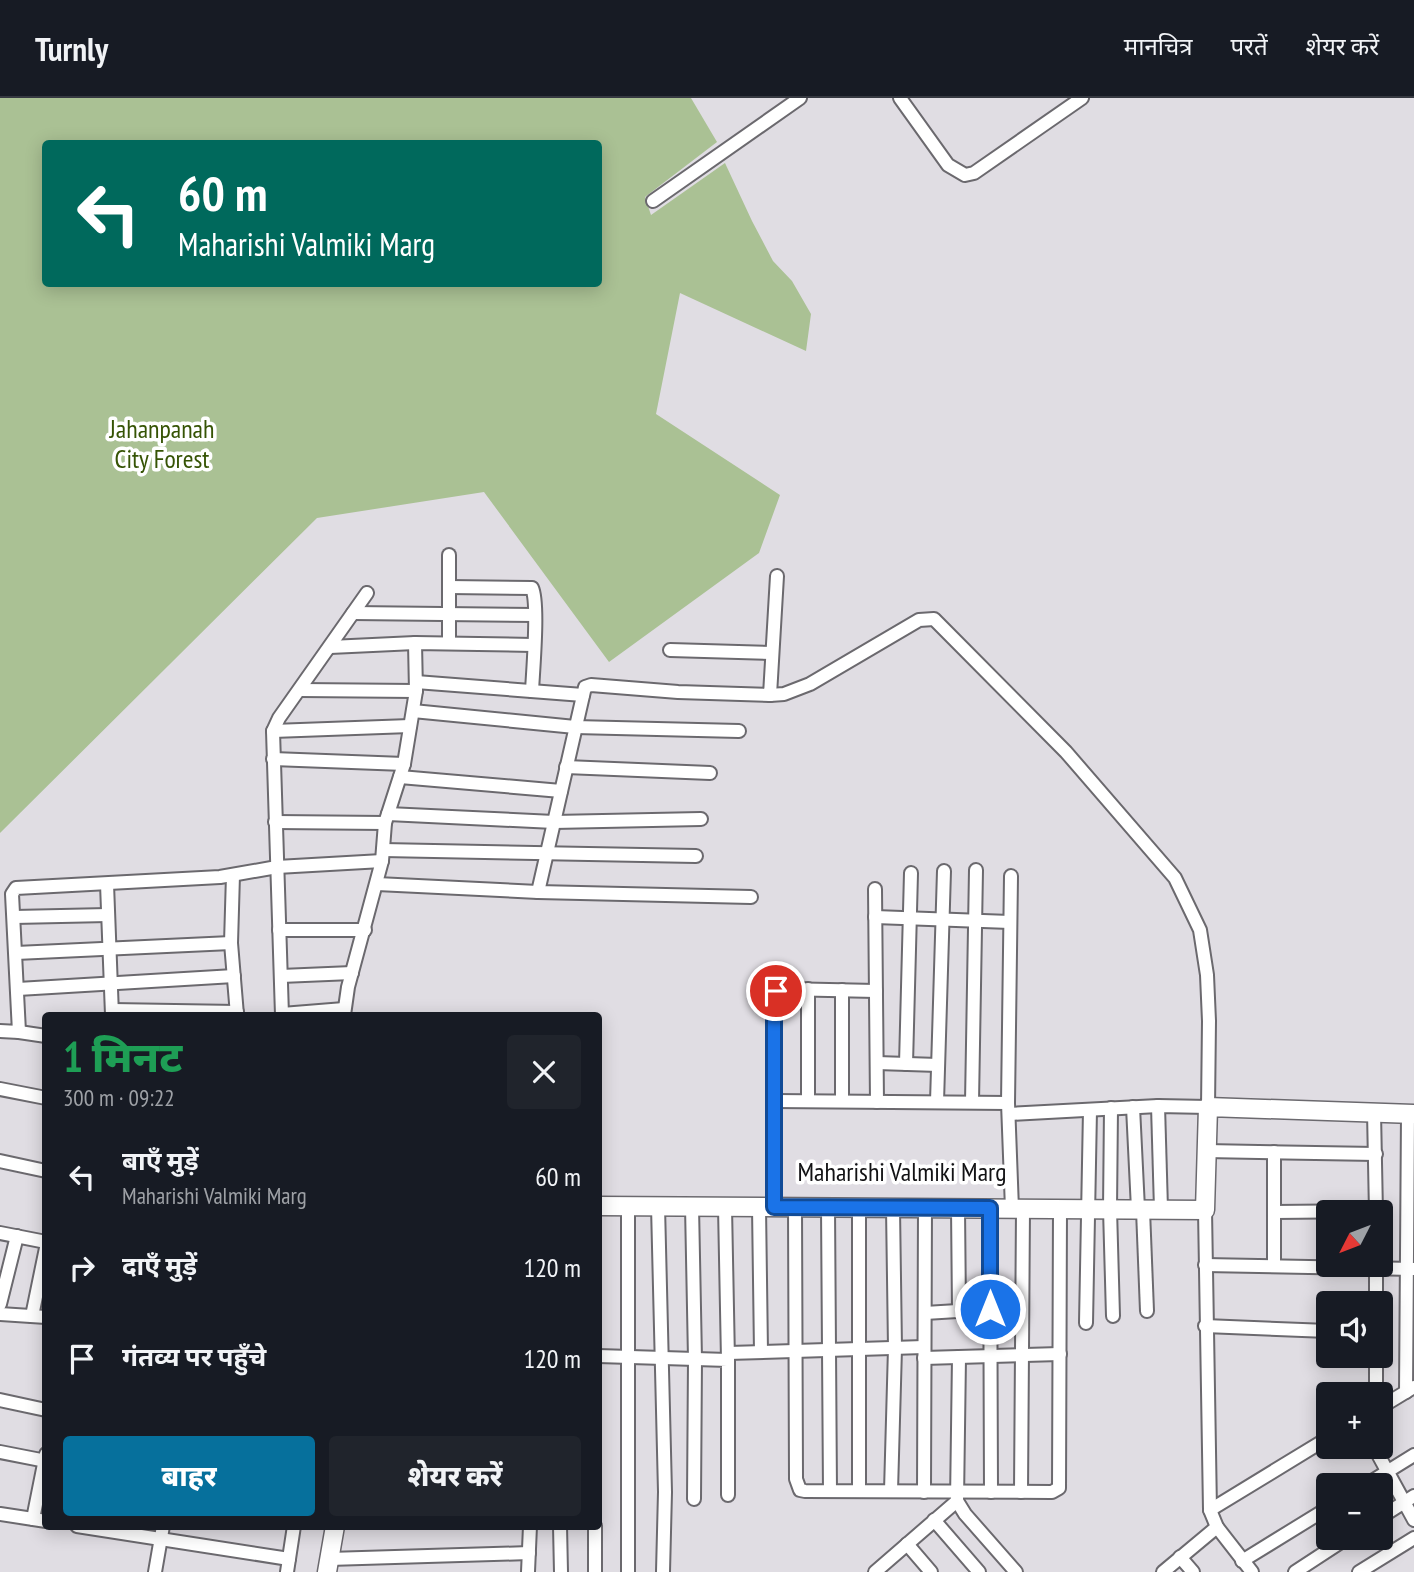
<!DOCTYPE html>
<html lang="hi">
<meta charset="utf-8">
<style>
:root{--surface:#171b24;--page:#20242c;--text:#f1f3f6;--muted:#9ea1a6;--line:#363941;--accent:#06709c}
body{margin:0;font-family:"PT Sans Narrow","Noto Sans Devanagari",sans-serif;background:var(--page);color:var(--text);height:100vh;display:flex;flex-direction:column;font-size:26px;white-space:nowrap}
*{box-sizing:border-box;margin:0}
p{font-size:23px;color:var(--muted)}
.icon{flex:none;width:38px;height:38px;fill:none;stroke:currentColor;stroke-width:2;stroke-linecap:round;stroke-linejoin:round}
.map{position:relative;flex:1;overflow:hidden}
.details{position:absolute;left:42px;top:914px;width:560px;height:518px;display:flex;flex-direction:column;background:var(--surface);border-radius:7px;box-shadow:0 4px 18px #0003}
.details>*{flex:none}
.top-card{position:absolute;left:42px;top:42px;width:560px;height:147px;border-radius:7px;box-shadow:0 4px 18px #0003;background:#00695c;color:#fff;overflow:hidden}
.needle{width:46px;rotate:228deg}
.fabs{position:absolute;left:1316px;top:1102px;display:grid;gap:14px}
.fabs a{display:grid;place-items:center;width:77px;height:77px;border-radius:7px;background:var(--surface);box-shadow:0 4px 18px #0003;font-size:35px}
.pin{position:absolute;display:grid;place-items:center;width:60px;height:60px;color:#fff;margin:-30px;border:4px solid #fff;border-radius:50%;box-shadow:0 2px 7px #0007}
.me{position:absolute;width:77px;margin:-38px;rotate:0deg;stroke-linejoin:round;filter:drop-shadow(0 0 5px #0008)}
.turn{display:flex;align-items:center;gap:24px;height:147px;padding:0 21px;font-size:32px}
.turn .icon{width:91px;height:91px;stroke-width:2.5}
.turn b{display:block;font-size:49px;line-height:60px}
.round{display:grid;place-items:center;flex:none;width:74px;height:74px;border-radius:7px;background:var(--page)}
.headline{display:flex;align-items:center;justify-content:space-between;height:119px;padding:0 21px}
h1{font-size:42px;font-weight:800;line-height:52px;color:#1e9e55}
.primary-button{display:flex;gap:14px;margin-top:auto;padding:14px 21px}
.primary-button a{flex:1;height:80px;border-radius:7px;background:var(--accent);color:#fff;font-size:28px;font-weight:800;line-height:80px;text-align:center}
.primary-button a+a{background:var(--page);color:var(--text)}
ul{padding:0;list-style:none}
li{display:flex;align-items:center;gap:21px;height:91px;padding:0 21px}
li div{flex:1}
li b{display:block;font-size:26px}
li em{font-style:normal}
header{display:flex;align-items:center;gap:42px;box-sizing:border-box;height:98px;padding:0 35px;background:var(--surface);border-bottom:2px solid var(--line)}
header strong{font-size:33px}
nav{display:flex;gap:38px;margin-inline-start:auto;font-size:24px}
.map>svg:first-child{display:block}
.green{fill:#aac194;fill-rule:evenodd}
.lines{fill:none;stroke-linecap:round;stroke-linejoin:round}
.street-casing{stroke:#6b696e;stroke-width:16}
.secondary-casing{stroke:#6b696e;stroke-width:21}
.street{stroke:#fff;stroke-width:12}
.secondary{stroke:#fff;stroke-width:18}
.route-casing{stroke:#114b97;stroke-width:18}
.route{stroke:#1a73e8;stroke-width:12}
.labels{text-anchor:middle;stroke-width:7;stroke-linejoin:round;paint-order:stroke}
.park-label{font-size:26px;fill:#365405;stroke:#fff}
.street-label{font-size:26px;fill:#121214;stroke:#fff}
</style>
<header>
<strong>Turnly</strong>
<nav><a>मानचित्र</a><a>परतें</a><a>शेयर करें</a></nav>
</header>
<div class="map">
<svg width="1414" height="1474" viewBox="0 0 1414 1474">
<rect width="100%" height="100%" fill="#e0dde3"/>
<!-- green -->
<path class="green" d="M 0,0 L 691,0 L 717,44 L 645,99 L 651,117 L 725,65 L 752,123 L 773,163 L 792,183 L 811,216 L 806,253 L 680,195 L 656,316 L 780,397 L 759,455 L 609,564 L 484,394 L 317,420 L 0,735 ZM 46,46 L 598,46 L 598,186 L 46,186 Z"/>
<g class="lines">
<defs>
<g id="street">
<polyline points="900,0 948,67 965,77 974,75 1082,0"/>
<polyline points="653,103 800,0"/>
<path d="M 449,489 L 532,490 C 539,505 533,572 532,593"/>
<polyline points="353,515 535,517"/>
<polyline points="449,545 449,457"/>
<polyline points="330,549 415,545 533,547"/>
<polyline points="670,552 772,555"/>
<polyline points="416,584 583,597"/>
<polyline points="300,592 416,593"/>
<polyline points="770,597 784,596 810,586 919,522 934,521 1066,654 1175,780 1200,832 1207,877 1209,923 1208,1009 1158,1008 1009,1016"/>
<polyline points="413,613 575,629 739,633"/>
<polyline points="273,633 410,628"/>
<polyline points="273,661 404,666"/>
<polyline points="566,669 710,675"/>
<polyline points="400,679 561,693"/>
<polyline points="388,716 554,724 701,721"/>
<polyline points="275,724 385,725"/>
<polyline points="383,752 696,758"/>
<polyline points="233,777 231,845 237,917"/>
<polyline points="1011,778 1008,1005 1012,1111"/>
<polyline points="107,786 112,917"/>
<polyline points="377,786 538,794 751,799"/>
<polyline points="875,791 877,1004"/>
<polyline points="538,794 585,589 591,587 678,594 770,597 777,478"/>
<polyline points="14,819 108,817"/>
<polyline points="875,819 1010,824"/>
<polyline points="279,832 365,832"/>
<polyline points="16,855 231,845"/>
<polyline points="281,878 352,875"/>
<polyline points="18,891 234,878"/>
<polyline points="112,912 237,914"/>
<polyline points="282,916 344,911"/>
<polyline points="282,917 273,633 279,620 367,495"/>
<polyline points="344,917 348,889 382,763 385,725 404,666 416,593 415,545"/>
<polyline points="0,933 19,934 12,796 16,790 220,779 277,769 382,763"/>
<polyline points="19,934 46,938"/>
<polyline points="877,965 938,967"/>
<polyline points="906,966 911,775"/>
<polyline points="0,991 46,1000"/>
<polyline points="775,1003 1008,1005"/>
<polyline points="808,1003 808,891"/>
<polyline points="842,1003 842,892"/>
<polyline points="937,1004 944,773"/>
<polyline points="972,1004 976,772"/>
<polyline points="1158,1008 1161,1111"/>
<polyline points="1133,1009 1138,1111"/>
<polyline points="1111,1010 1110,1111 1113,1218"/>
<polyline points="1374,1014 1376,1115"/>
<polyline points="1206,1053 1376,1056"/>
<polyline points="1274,1054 1274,1168"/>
<polyline points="0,1063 46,1073"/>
<polyline points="658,1108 665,1394 663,1474"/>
<polyline points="692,1108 695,1261 694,1401"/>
<polyline points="725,1109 728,1262"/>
<polyline points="759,1109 761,1254"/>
<polyline points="774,1109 774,896 782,891 876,893"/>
<polyline points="795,1109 796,1381 800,1392 805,1393 1052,1394 1059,1390 1060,1111"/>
<polyline points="828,1109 830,1393"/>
<polyline points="859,1109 859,1393"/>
<polyline points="958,1110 959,1212"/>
<polyline points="990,1110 991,1394"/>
<polyline points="1143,1112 1147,1213"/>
<polyline points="1205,1112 1210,1412 1217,1429 1252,1474"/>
<polyline points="1274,1114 1376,1113"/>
<polyline points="0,1135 46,1144"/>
<polyline points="1205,1167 1414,1171"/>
<polyline points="0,1206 17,1138"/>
<polyline points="1376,1206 1376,1167"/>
<polyline points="925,1215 990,1211"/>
<polyline points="0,1216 46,1219"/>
<polyline points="32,1218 46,1150"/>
<polyline points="1086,1225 1090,1012"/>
<polyline points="1205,1228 1328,1233"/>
<polyline points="728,1255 924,1249"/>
<polyline points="598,1258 728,1262 728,1397"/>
<polyline points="959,1259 957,1403 965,1416 1016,1474"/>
<polyline points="924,1260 1060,1256"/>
<polyline points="1406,1294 1408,1016"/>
<polyline points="1376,1297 1376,1258"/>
<polyline points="0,1302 46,1312"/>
<polyline points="1381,1309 1414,1289"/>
<polyline points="1374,1349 1414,1422"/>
<polyline points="0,1354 46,1363"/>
<polyline points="1364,1388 1414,1357"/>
<polyline points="891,1393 895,1250 893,1110"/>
<polyline points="924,1394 925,1110"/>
<polyline points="1021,1394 1023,1111"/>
<polyline points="1210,1412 1328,1340"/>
<polyline points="0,1416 46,1423"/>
<polyline points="1381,1419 1414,1398"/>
<polyline points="33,1421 46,1356"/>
<polyline points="934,1422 979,1474"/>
<polyline points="77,1428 289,1461"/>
<polyline points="560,1428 561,1474"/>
<polyline points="595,1428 595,1474"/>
<polyline points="907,1446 931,1474"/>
<polyline points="1180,1459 1193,1474"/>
<polyline points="329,1461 529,1455"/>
<polyline points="1242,1463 1328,1410"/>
<polyline points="155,1474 163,1428"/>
<polyline points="287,1474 294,1428"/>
<polyline points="528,1474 530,1428"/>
<polyline points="628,1474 628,1108"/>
<polyline points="875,1474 957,1403"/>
<polyline points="1163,1474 1217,1429"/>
<polyline points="1295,1474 1347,1440"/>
<polyline points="1359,1474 1414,1440"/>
</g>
<g id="secondary">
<polyline points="598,1108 1205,1112 1208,1009 1414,1016"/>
<polyline points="327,1474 335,1428"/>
</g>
</defs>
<!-- street casing -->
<use href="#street" class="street-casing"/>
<!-- secondary casing -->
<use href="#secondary" class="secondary-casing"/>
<!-- street -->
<use href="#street" class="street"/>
<!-- secondary -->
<use href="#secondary" class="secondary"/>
</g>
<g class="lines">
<defs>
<polyline id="route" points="776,893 774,895 774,1109 990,1110 990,1211"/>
</defs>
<!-- route casing -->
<use href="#route" class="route-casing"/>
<!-- route -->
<use href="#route" class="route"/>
</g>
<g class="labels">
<!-- park labels -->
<g class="park-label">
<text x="162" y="340">Jahanpanah<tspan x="162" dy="30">City Forest</tspan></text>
</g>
<!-- street labels -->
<g class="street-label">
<text x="902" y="1083">Maharishi Valmiki Marg</text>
</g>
</g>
</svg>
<div class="fabs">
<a><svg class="needle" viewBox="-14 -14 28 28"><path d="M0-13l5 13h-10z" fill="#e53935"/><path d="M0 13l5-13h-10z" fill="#9ea1a6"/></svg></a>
<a><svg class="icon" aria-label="sound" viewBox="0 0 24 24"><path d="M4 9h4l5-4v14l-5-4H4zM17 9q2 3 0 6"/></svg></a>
<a>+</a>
<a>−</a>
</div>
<div class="pin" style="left:776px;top:893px;background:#d93025"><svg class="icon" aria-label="arrive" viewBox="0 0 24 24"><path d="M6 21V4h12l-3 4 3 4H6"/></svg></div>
<svg class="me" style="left:990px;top:1211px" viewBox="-20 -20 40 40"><circle r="17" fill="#1a73e8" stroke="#fff" stroke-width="3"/><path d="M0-11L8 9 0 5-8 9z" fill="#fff"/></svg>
<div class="top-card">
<div class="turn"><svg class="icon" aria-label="left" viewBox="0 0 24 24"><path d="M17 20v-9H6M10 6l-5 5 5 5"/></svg><div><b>60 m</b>Maharishi Valmiki Marg</div></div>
</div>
<section class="details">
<div class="headline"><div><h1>1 मिनट</h1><p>300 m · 09:22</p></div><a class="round"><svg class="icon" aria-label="close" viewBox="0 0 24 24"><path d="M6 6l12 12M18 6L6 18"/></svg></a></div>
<ul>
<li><svg class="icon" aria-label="left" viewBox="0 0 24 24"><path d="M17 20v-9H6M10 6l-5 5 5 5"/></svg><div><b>बाएँ मुड़ें</b><p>Maharishi Valmiki Marg</p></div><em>60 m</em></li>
<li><svg class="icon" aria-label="right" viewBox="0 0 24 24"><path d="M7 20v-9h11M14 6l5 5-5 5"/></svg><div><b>दाएँ मुड़ें</b></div><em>120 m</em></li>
<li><svg class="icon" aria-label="arrive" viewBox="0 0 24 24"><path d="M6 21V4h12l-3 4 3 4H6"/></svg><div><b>गंतव्य पर पहुँचे</b></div><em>120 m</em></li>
</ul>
<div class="primary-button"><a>बाहर</a><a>शेयर करें</a></div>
</section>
</div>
